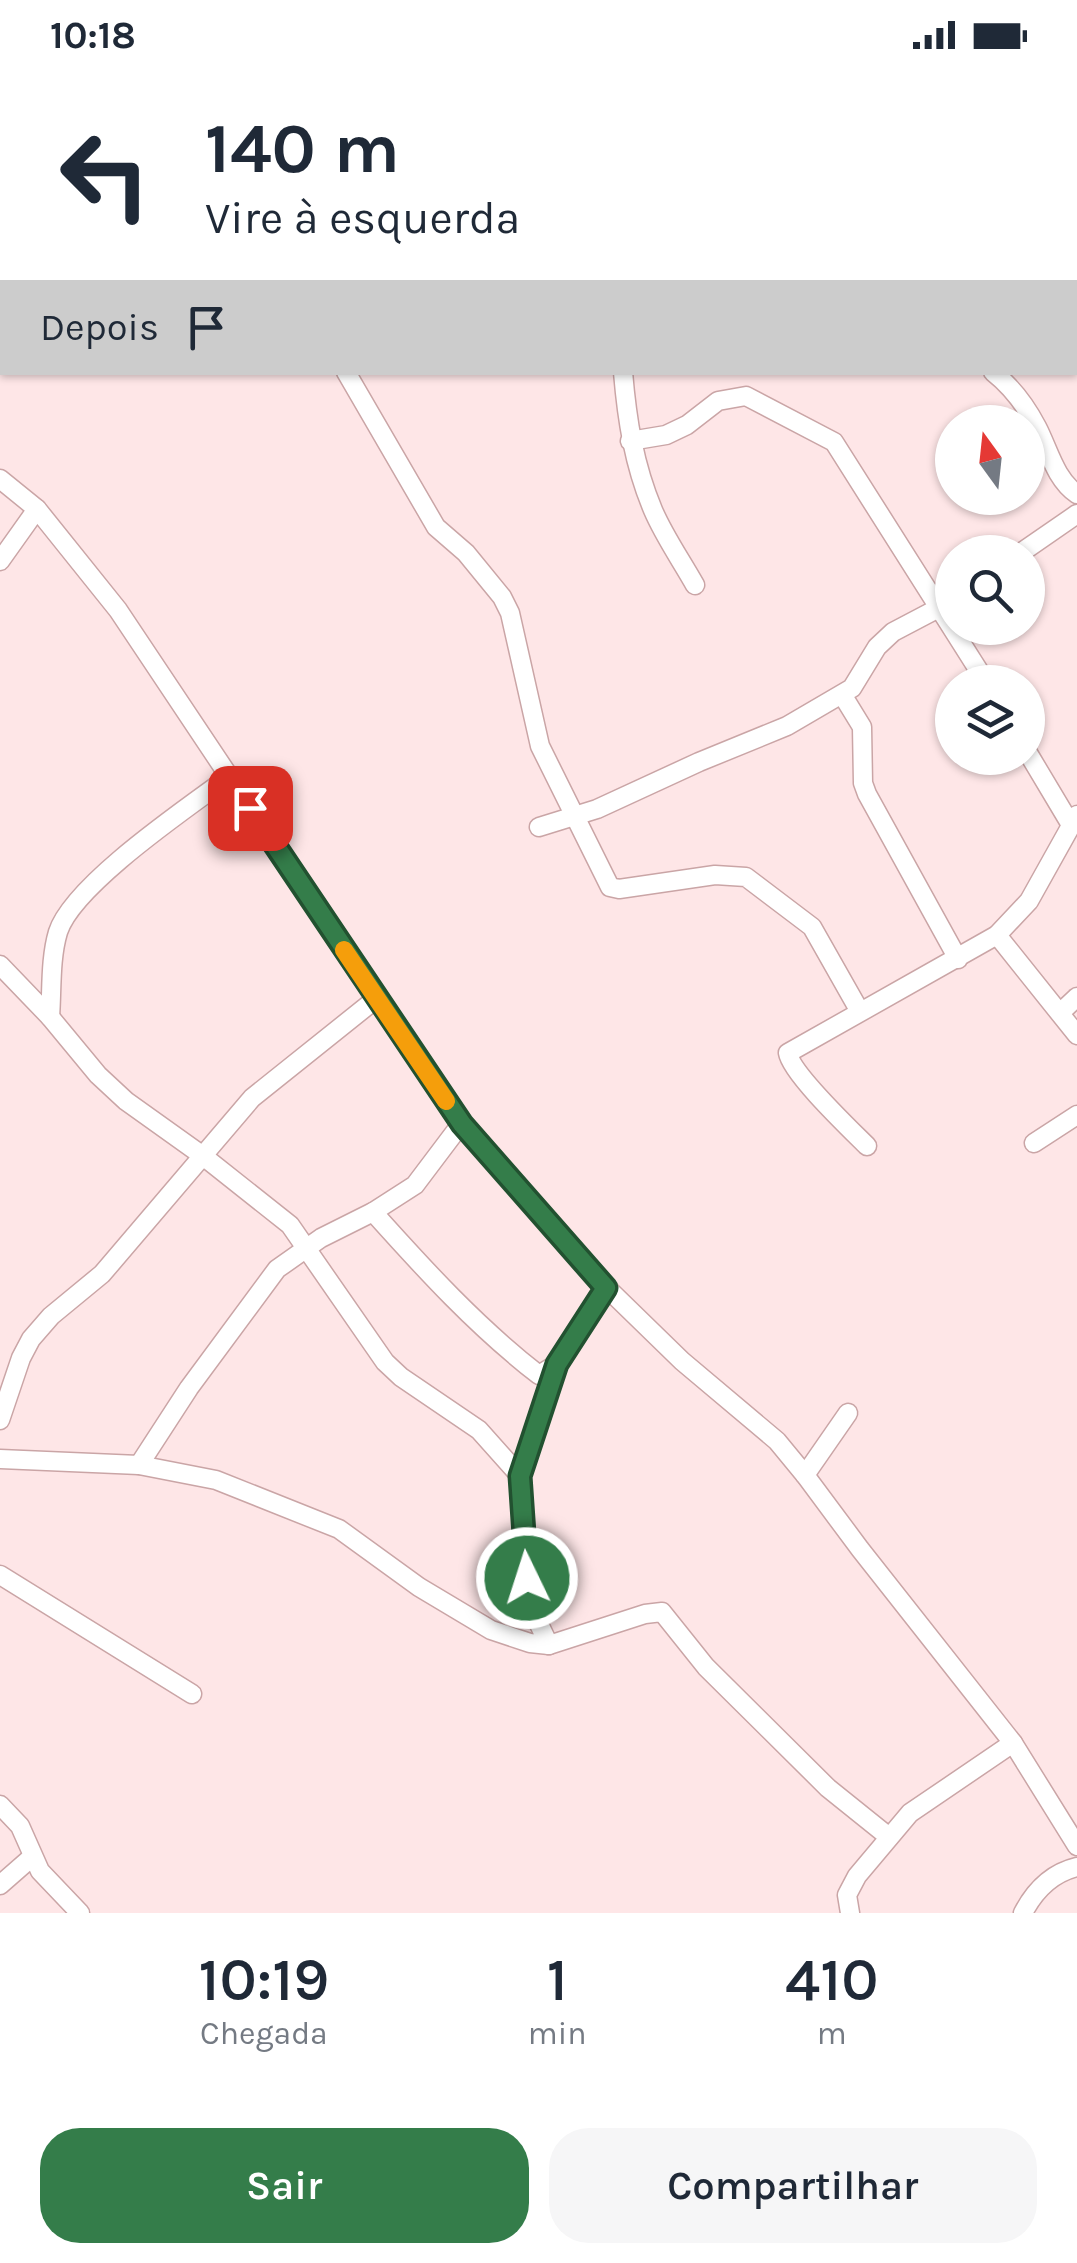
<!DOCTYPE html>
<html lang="pt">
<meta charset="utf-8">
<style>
:root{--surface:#fff;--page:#f6f6f7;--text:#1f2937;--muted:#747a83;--accent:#347d4a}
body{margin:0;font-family:Karla,sans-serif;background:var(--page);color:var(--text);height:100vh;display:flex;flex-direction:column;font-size:38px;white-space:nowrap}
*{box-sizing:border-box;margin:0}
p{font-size:32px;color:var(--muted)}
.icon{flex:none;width:55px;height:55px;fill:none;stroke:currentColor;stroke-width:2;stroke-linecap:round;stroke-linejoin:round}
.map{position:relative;height:1843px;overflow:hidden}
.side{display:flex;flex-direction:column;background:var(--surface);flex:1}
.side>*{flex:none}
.guide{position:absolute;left:0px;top:0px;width:1078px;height:305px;box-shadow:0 2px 8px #0004;background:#fff;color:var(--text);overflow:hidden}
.needle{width:65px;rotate:345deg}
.buttons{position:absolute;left:935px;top:335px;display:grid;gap:20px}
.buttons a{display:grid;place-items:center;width:110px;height:110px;border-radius:50%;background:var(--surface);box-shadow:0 2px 8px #0004;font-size:50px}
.pin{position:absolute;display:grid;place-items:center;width:85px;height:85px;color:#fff;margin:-42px;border-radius:20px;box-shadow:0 5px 15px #0006}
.me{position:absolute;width:110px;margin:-55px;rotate:356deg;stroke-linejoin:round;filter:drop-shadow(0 0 8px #0008)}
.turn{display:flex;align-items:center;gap:35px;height:210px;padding:0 40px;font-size:45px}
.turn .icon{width:130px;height:130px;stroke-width:2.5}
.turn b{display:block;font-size:70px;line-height:85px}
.then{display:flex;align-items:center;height:95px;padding:0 40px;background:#0003;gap:20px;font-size:38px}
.eta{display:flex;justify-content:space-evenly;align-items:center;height:170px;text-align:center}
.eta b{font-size:60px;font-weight:600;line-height:70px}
.button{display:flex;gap:20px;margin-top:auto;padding:20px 40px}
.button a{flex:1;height:115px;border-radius:40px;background:var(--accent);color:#fff;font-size:40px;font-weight:600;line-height:115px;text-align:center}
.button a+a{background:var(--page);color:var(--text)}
.status{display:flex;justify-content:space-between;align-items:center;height:70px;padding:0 50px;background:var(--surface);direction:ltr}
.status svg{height:28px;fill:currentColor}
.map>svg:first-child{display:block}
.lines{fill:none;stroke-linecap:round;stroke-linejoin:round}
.minor-casing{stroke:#caa5a6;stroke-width:21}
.minor{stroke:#fff;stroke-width:18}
.route-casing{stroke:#225130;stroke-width:25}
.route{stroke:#347d4a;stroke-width:18}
.slow{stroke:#f59e0b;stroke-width:18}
</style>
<div class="status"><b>10:18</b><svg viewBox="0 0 49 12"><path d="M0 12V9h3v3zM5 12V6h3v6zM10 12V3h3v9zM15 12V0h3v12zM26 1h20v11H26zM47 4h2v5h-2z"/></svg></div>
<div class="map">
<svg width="1077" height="1843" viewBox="0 0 1077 1843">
<rect width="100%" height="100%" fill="#fee6e7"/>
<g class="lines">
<defs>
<g id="minor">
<polyline points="529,0 531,2"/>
<polyline points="1023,0 1027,2"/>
<polyline points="694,2 696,0"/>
<polyline points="1075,29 1077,30"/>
<polyline points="1075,171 1077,172"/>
<polyline points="1075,262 1077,261"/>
<polyline points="346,302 436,457 466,483 502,527 510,543 540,676 610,817 619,819 715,805 746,807 812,857 859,940"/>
<path d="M 623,302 C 627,350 634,395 653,440 C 664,466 681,490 695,515"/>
<path d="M 993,302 C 1012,317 1026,336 1037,357 C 1049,380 1055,409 1077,424"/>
<polyline points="630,371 666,365 687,355 718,331 746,326 834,372 986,612"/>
<polyline points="0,409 37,439 118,540 461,1054 606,1217 682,1291 777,1371 805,1405 860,1479 1013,1673 1077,1776"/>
<polyline points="1022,482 1077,444"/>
<polyline points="0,491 37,439"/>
<polyline points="843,626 862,657 863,713 867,724 958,889"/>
<polyline points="1028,683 1071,755"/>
<polyline points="539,757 597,739 699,692 787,656 852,618 877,577 893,562 952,531"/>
<polyline points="997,865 1077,965"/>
<polyline points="0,895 50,947 98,1005 126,1031 203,1086 290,1155 385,1292 401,1307 479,1360 520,1406"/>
<polyline points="1061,942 1077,927"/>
<path d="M 50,947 C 52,920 50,889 58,862 C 73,815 187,738 229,707"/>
<polyline points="1034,1073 1077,1045"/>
<path d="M 867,1076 C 850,1059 791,1003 788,983 L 997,865 L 1029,831 L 1077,745"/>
<path d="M 373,1142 C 425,1200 477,1257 539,1305 L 557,1294"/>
<polyline points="0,1350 21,1288 31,1269 51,1246 102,1204 252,1028 377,928"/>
<polyline points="0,1389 139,1395 216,1410 339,1459 419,1517 491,1560 530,1573 549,1575 645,1544 662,1542 706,1597 828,1718 889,1767"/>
<polyline points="139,1395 189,1318 277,1199 321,1168 373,1142 415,1115 461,1054"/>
<polyline points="805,1405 848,1343"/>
<polyline points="0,1505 192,1624"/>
<polyline points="549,1575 538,1552 527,1508 520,1406 557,1294 606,1217"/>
<polyline points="0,1735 20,1756 40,1801 80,1843"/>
<polyline points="0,1815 32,1787"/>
<polyline points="850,1843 847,1825 857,1806 910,1743 1013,1673"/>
<path d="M 1023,1843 C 1035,1820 1052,1803 1077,1797"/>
</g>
</defs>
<!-- minor casing -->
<use href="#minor" class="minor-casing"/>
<!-- minor -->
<use href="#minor" class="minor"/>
</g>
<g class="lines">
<defs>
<polyline id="route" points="250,738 462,1054 606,1218 557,1294 520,1406 527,1508"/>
</defs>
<!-- route casing -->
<use href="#route" class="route-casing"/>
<!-- route -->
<use href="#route" class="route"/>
<!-- slow -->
<polyline class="slow" points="344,880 446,1031"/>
</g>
</svg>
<div class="buttons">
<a><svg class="needle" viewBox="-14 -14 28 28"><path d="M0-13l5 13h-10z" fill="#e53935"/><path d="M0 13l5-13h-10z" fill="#747a83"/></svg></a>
<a><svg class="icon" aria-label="search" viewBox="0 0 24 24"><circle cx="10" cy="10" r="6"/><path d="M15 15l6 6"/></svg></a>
<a><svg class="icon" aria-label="layers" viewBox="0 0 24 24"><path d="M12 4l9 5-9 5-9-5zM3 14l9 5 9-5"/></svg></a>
</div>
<div class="pin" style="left:250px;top:738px;background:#d93025"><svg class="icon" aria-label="arrive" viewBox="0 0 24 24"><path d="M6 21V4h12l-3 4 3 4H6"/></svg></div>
<svg class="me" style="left:527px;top:1508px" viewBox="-20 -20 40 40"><circle r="17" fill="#347d4a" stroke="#fff" stroke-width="3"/><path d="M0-11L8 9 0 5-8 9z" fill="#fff"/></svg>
<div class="guide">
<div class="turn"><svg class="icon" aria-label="left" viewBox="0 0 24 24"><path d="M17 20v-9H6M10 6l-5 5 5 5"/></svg><div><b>140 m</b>Vire à esquerda</div></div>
<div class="then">Depois<svg class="icon" aria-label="arrive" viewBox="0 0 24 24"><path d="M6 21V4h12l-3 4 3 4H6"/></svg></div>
</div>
</div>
<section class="side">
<div class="eta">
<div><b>10:19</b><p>Chegada</p></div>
<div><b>1</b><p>min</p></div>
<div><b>410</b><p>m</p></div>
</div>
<div class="button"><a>Sair</a><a>Compartilhar</a></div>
</section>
